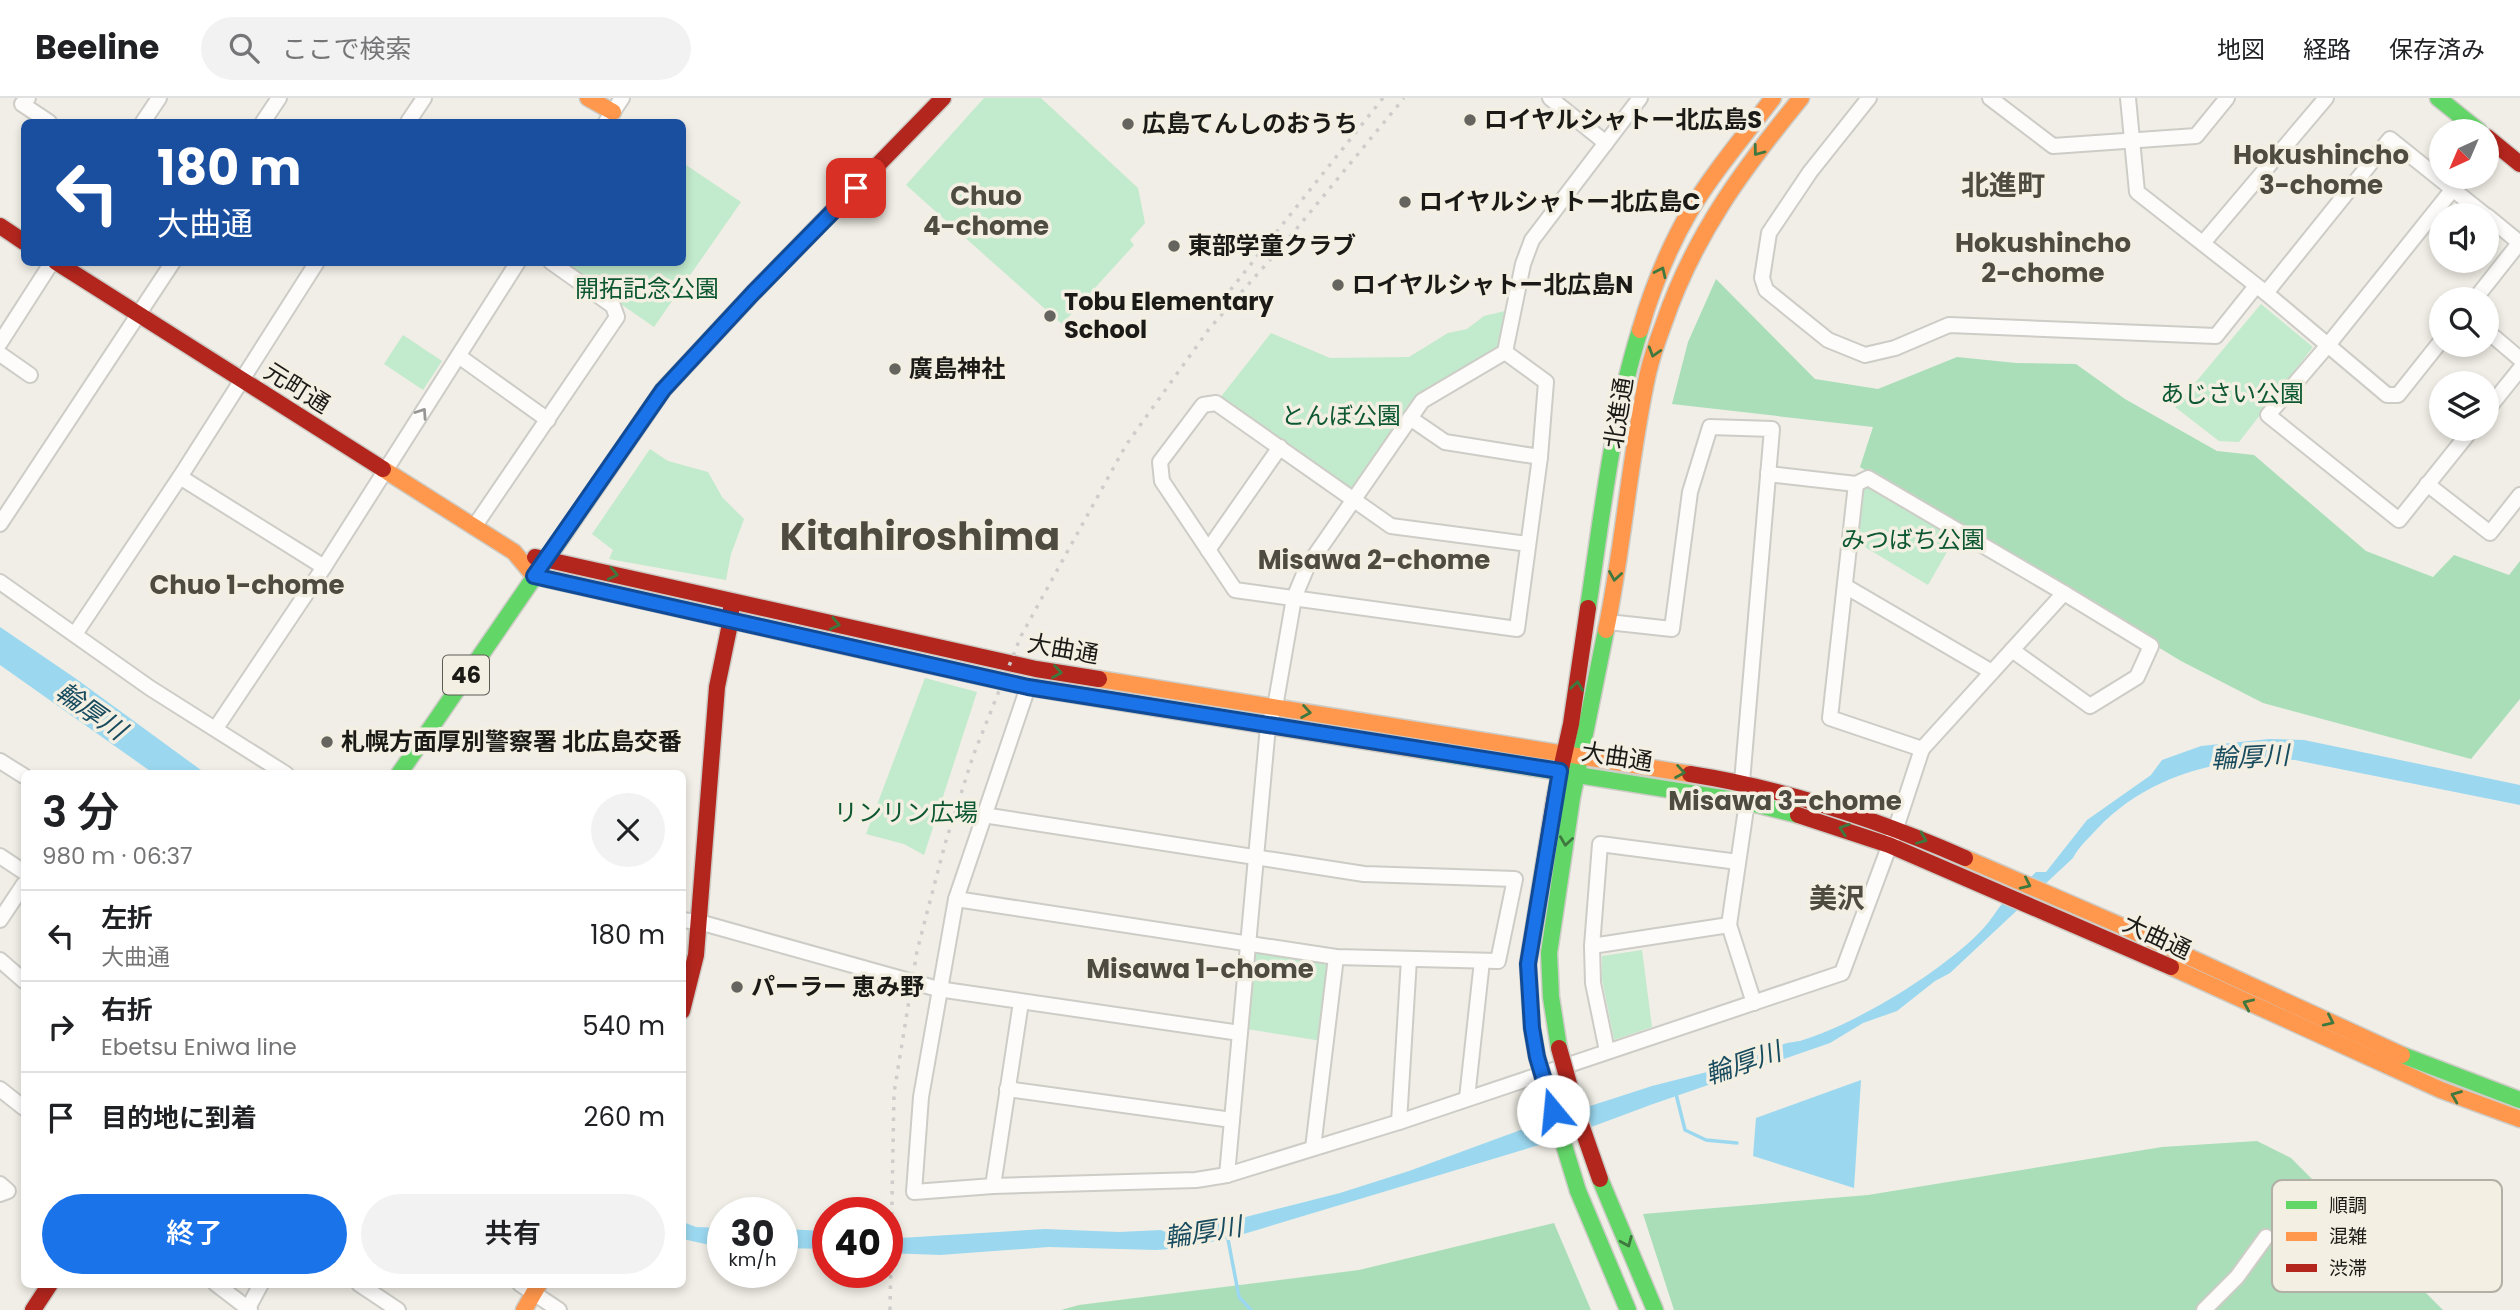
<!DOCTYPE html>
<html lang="ja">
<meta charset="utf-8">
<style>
:root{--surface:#fff;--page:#f2f2f2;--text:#202124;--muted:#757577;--line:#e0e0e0;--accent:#1a73e8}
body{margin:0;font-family:Poppins,"Noto Sans JP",sans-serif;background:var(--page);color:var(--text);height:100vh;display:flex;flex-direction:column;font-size:26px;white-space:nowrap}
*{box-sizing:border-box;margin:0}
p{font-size:23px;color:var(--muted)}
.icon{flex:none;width:38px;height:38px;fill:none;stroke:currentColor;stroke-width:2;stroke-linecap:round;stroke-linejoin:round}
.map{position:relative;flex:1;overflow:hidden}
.side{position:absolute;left:21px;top:672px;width:665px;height:518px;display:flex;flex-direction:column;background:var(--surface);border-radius:10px;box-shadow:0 4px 10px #0003}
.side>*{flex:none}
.top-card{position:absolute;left:21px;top:21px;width:665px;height:147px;border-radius:10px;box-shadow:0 4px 10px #0003;background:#1a4fa0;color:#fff;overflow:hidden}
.needle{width:46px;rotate:224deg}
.controls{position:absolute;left:2429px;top:21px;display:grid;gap:14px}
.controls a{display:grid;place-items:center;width:70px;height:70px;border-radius:50%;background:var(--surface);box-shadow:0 4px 10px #0003;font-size:35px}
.speed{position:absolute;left:707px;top:1099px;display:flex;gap:14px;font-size:35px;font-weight:700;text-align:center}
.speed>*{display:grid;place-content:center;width:91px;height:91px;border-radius:50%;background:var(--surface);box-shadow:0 4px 10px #0003;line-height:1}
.speed small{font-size:18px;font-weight:400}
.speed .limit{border:10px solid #d22;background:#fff;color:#111}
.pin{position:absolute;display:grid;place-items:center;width:60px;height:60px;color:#fff;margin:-30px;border-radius:14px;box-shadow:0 4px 10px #0006}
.me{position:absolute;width:77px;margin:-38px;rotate:343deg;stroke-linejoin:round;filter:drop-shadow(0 0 5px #0008)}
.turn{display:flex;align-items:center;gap:24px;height:147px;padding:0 21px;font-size:32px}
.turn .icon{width:91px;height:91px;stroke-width:2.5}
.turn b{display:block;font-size:49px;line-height:60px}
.round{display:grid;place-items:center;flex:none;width:74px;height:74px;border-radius:37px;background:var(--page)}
.headline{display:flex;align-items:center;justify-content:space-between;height:119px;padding:0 21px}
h1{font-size:42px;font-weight:600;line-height:52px}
.cta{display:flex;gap:14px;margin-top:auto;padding:14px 21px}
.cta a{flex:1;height:80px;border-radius:42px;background:var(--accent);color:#fff;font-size:28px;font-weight:600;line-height:80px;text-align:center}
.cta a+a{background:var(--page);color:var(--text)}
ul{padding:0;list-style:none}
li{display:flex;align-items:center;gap:21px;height:91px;padding:0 21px;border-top:2px solid var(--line)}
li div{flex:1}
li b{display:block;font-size:26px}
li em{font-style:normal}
header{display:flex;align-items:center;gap:42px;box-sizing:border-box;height:98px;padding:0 35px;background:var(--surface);border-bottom:2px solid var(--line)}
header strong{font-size:33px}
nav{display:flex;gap:38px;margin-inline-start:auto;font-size:24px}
.search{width:490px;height:63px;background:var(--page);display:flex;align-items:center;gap:18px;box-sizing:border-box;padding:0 24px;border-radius:38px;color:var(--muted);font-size:26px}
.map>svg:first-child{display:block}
.green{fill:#c2eacc}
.forest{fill:#aadeb9}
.water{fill:#9bd8f0}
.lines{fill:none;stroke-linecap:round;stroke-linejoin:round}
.stream{stroke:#9bd8f0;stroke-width:3.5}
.street-casing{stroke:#cdccc6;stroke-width:18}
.fast-casing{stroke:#cdccc6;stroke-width:19}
.slow-casing{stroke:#cdccc6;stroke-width:19}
.jam-casing{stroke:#cdccc6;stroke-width:19}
.street{stroke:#fdfcfb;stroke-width:14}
.fast{stroke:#63d668;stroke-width:16}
.slow{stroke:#ff974d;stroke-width:16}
.jam{stroke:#b3261e;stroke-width:16}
.rail{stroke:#cecdcb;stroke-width:3.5;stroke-dasharray:3.5 7;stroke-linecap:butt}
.fast-bridge-casing{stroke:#cdccc6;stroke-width:19;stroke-linecap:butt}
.jam-bridge-casing{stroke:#cdccc6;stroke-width:19;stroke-linecap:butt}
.fast-bridge{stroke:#63d668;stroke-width:16}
.jam-bridge{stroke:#b3261e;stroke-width:16}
.oneway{stroke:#3f783f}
.oneway2{stroke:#979694}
.route-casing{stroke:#114b97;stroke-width:18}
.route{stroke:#1a73e8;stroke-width:12}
.poi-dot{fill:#66645f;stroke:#f3f0e3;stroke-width:2.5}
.labels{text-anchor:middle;stroke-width:7;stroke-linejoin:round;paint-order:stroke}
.shield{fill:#f3f0e3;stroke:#5c5a54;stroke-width:2}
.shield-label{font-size:23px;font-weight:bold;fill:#1b1a16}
.poi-label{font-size:24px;font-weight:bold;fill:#1b1a16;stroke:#f3f0e3;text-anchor:start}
.park-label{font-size:24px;fill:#0d5732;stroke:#f3f0e3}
.street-label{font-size:24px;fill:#1b1a16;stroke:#f3f0e3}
.neighbourhood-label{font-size:26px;font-weight:bold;fill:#4e4b41;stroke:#f3f0e3}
.water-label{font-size:26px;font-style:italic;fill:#184b5e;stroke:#f3f0e3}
.quarter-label{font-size:28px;font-weight:bold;fill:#4e4b41;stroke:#f3f0e3}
.town-label{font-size:38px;font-weight:bold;fill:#4e4b41;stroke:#f3f0e3}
.key{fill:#f3f0e3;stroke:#b2b0a6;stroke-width:2}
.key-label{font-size:19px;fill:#1b1a16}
</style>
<header>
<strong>Beeline</strong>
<div class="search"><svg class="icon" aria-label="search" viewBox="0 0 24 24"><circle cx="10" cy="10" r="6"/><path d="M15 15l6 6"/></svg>ここで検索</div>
<nav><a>地図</a><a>経路</a><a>保存済み</a></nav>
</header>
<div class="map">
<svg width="2520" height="1212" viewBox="0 0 2520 1212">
<rect width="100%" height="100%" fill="#f0eee6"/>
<!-- green -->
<g class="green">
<polygon points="984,0 1041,0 1138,90 1145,125 1130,142 1134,147 1062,226 906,87"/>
<polygon points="683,65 741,104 654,229 562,165 682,164"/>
<polygon points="2261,206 2313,249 2239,344 2219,343 2175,309"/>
<polygon points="1505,213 1505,254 1422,303 1355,401 1216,305 1271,235 1330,260 1409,259 1448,235 1467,231 1484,218"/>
<polygon points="403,237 442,263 423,292 384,266"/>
<polygon points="650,351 668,363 708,374 722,399 744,421 731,456 726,482 609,461 613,452 592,436"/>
<polygon points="1868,380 1959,433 1928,487 1850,440 1856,386"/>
<polygon points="925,580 977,594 924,757 904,746 866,736"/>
<polygon points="1254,851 1331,863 1322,943 1247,931"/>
<polygon points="1642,852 1652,929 1614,942 1602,881 1602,858"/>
</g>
<!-- forest -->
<g class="forest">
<polygon points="1716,181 1815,281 1878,291 1957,259 2016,265 2076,266 2125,301 2217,353 2254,357 2366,453 2433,479 2454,457 2509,477 2520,463 2520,601 2471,661 2263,605 2181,563 1860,369 1873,329 1672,306 1688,244"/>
<polygon points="2257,1043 2291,1060 2443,1212 1674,1212 1643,1116 1868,1097 2162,1049"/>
<polygon points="1554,1125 1591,1212 1061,1212 1079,1207 1359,1172"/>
</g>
<!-- water -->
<g class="water">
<polygon points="0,529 75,580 205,675 153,675 0,567"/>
<path d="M 2269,641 L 2304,642 L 2520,687 L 2520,707 L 2295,662 C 2222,658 2148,677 2097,731 C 2089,740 2079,748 2073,760 L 1950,875 L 1935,883 L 1897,913 L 1863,925 L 1830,945 L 1653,1006 L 1559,1041 L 1237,1138 L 1184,1150 L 1156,1152 L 1049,1149 L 940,1157 L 887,1155 L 887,1139 L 900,1140 L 1045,1131 L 1119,1134 L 1161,1132 L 1168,1135 L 1226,1124 L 1340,1095 L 1409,1073 L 1553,1020 L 1652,988 L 1707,974 L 1714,967 C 1737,970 1763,953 1784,946 C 1789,944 1795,944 1800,943 C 1856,926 1936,877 1978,836 C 1986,828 1992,820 1998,811 C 2007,798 2024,786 2036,774 L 2046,774 L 2087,722 L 2151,677 L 2162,662 L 2201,648 Z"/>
<polygon points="1861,982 1854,1090 1753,1058 1756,1020"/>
<polygon points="683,1124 696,1129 723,1130 723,1150 683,1141"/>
<polygon points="782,1131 828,1133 828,1151 782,1150"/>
</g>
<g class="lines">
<!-- stream -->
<g class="stream">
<polyline points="1676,996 1685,1032 1706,1042 1737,1045"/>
<polyline points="1227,1136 1239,1199 1251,1212"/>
</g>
<defs>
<g id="street">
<polyline points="28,0 22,6 49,24"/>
<polyline points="1550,0 1606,45"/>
<polyline points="1869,0 1810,74 1769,135 1762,180 1766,192 1828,242 1865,257 1895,250 1949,227 2216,238 2256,188"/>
<polyline points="1990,0 2053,48 2196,38 2227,0"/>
<polyline points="2128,0 2137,94 2266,195 2387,297 2398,297 2441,243"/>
<polyline points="143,24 159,0"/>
<polyline points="263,24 279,0"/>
<polyline points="408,24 424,0"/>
<polyline points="606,24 622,0"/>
<polyline points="2453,91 2328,247 2268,317 2399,422 2472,331"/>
<polyline points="2487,118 2520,145"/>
<polyline points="2203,145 2326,0"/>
<polyline points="2266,195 2390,41 2485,117"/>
<polyline points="2475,201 2520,144"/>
<polyline points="2487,233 2520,261"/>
<polyline points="0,245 52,164"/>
<polyline points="1505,254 1546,284 1540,359 1517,531 1235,492 1162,383 1160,364 1203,307 1216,305 1391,428 1528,446"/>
<polyline points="0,256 30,277"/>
<polyline points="460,259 548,322"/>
<polyline points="2487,312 2520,271"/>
<polyline points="1410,320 1445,344 1540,359"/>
<polyline points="1768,376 1856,386 1868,380 2064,495 2151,548 2137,579 2090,608 2012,552"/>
<polyline points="180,379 324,469"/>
<polyline points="1856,386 1830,620 1922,651 2064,495"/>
<polyline points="2427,386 2490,435 2520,397"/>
<polyline points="0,426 173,164"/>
<polyline points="474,429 617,219 613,208 551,164"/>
<polyline points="1208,452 1280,349"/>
<polyline points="0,484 150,590 286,676"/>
<polyline points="1845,488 1992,574"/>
<polyline points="1608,524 1672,531 1690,394 1710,329 1772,331 1742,684 1747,704 1729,827 1754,905"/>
<polyline points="75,536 180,379 317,164"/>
<polyline points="1028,589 956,801 921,999 914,1094 993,1088 1196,1082 1227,1077 1399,1024 1842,875 1896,730 1922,651"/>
<polyline points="216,630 324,469 518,164"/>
<polyline points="0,663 24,678"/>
<polyline points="0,758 24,774"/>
<polyline points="956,801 1336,859 1498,863 1515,781 1364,776 983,717"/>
<polyline points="0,822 24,786"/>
<polyline points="682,822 699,824 938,891 1240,935"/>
<polyline points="1592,848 1729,827"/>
<polyline points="0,862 24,883"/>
<polyline points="1607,953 1593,885 1592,848 1600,746 1738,764"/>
<polyline points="0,991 24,1010"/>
<polyline points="1007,991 1232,1022"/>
<polyline points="1467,1000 1482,863"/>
<polyline points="1399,1024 1409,861"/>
<polyline points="1313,1050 1336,859"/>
<polyline points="1227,1077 1268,628 1275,609 1294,500 1307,469 1422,303 1505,254 1523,166 1532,142 1640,0"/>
<polyline points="0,1086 8,1093 0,1096"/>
<polyline points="993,1088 1021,904"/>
<polyline points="216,1186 250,1212"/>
<polyline points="359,1186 398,1212"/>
<polyline points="520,1186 559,1212"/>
<polyline points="247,1212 261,1186"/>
<polyline points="2204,1212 2237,1179 2266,1139"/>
</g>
<g id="fast">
<polyline points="2438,0 2479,33"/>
<path d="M 1588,510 C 1602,418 1612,321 1640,232"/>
<polyline points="880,556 1028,589 1157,610"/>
<polyline points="1421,652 1747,704 1798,717"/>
<polyline points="399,676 663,292 754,194"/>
<polyline points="1559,950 1551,899 1549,855 1572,700 1606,532"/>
<polyline points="2402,957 2520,1002"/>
<polyline points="1600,1081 1655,1212"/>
<polyline points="1578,1093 1628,1212"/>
</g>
<g id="slow">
<polyline points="588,0 613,14"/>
<path d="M 1640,232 C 1652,191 1669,149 1690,113 C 1714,73 1745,37 1773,0"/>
<polyline points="383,371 514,454 534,478 880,556"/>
<path d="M 1606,532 C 1624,447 1629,360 1648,275 C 1652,258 1658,241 1664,225 C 1694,137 1743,71 1801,0"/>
<polyline points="1099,581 1690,676"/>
<polyline points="1157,610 1421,652"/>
<polyline points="1965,760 2124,829 2402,957"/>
<polyline points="2171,869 2441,992 2520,1021"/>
<polyline points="524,1212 539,1186"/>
</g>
<g id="jam">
<polyline points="2487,39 2520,66"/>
<polyline points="0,128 24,144"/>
<polyline points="56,164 383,371"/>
<polyline points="754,194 943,0"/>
<polyline points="535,459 1036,571 1099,581"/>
<path d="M 1690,676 C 1786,691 1876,721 1965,760"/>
<polyline points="1798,717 1889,747 2171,869"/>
<polyline points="682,913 696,857 717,589 731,521 731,508"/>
<polyline points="1537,959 1532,930 1528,866 1555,698 1571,626 1588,510"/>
<polyline points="33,1212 50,1186"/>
</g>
</defs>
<!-- street casing -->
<use href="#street" class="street-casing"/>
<!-- fast casing -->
<use href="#fast" class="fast-casing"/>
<!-- slow casing -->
<use href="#slow" class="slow-casing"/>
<!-- jam casing -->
<use href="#jam" class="jam-casing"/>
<!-- street -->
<use href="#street" class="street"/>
<!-- fast -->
<use href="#fast" class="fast"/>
<!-- slow -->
<use href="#slow" class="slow"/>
<!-- jam -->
<use href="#jam" class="jam"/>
<!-- rail -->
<g class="rail">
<polyline points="1224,200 1383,0"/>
<polyline points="890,1212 894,995 917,853 945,746 973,658 1021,538 1126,347 1209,231 1284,146 1404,0"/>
</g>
<defs>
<polyline id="fast-bridge" points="1537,959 1578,1093"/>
<polyline id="jam-bridge" points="1559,950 1578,1018 1600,1081"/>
</defs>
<!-- fast-bridge casing -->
<use href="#fast-bridge" class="fast-bridge-casing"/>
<!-- jam-bridge casing -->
<use href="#jam-bridge" class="jam-bridge-casing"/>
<!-- fast-bridge -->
<use href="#fast-bridge" class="fast-bridge"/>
<!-- jam-bridge -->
<use href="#jam-bridge" class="jam-bridge"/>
</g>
<!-- one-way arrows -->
<defs><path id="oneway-chevron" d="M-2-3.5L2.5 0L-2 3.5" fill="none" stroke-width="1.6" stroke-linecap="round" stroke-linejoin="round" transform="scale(1.75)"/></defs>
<g class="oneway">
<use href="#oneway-chevron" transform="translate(1758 53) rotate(127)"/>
<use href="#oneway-chevron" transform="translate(1661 174) rotate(-65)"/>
<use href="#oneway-chevron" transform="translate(1654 254) rotate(107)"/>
<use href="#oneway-chevron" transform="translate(613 476) rotate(13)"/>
<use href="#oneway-chevron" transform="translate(1615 478) rotate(99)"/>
<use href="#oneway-chevron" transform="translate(835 526) rotate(12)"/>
<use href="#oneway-chevron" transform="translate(1057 574) rotate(9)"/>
<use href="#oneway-chevron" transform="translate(1577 588) rotate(-82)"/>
<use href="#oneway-chevron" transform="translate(1306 614) rotate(9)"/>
<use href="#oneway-chevron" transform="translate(1680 674) rotate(9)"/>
<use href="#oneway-chevron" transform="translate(1844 731) rotate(-161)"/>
<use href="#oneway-chevron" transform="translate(1922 741) rotate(23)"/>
<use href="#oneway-chevron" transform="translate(1566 743) rotate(98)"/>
<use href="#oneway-chevron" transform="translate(2026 786) rotate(25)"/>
<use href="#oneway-chevron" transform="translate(2248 906) rotate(-156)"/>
<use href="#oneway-chevron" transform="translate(2329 923) rotate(25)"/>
<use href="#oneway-chevron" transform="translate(2456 998) rotate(-158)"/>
<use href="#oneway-chevron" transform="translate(1627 1144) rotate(67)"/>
</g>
<use class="oneway2" href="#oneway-chevron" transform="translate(422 315) rotate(-56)"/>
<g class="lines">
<defs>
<polyline id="route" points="856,90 753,195 663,292 534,478 1028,589 1560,673 1528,866 1532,930 1537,959 1553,1013"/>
</defs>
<!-- route casing -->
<use href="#route" class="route-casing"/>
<!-- route -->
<use href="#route" class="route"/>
</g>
<!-- markers -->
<g class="poi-dot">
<circle cx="1470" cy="22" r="7"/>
<circle cx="1128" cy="26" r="7"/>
<circle cx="1405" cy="104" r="7"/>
<circle cx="1174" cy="148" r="7"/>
<circle cx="1338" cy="187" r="7"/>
<circle cx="1050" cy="218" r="7"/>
<circle cx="895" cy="271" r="7"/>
<circle cx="327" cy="644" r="7"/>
<circle cx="737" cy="889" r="7"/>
</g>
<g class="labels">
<!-- shield labels -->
<rect class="shield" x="443" y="557.5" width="46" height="39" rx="5"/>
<g class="shield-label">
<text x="466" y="585">46</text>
</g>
<!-- poi labels -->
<g class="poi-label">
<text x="1484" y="30">ロイヤルシャトー北広島S</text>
<text x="1142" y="34">広島てんしのおうち</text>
<text x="1419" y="112">ロイヤルシャトー北広島C</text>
<text x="1188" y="156">東部学童クラブ</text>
<text x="1352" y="195">ロイヤルシャトー北広島N</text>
<text x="1064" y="212">Tobu Elementary<tspan x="1064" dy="28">School</tspan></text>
<text x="909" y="279">廣島神社</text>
<text x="341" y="652">札幌方面厚別警察署 北広島交番</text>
<text x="751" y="897">パーラー 恵み野</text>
</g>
<!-- park labels -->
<g class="park-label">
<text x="647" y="199">開拓記念公園</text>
<text x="2232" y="304">あじさい公園</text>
<text x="1341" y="326">とんぼ公園</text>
<text x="1913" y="450">みつばち公園</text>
<text x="906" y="723">リンリン広場</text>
</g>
<!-- street labels -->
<g class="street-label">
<text transform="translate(297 290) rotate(32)" y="8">元町通</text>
<text transform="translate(1619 315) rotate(-81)" y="8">北進通</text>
<text transform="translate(1063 551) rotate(10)" y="8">大曲通</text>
<text transform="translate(1617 659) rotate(9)" y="8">大曲通</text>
<text transform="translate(2157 839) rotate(25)" y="8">大曲通</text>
</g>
<!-- neighbourhood labels -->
<g class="neighbourhood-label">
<text x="2321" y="66">Hokushincho<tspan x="2321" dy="30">3-chome</tspan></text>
<text x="986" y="107">Chuo<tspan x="986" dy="30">4-chome</tspan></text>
<text x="2043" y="154">Hokushincho<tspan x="2043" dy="30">2-chome</tspan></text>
<text x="1374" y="471">Misawa 2-chome</text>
<text x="247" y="496">Chuo 1-chome</text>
<text x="1785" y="712">Misawa 3-chome</text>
<text x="1200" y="880">Misawa 1-chome</text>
</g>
<!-- water labels -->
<g class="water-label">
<text transform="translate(91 613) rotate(35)" y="9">輪厚川</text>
<text transform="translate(2250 659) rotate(-3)" y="9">輪厚川</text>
<text transform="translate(1743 965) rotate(-19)" y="9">輪厚川</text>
<text transform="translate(1203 1134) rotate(-9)" y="9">輪厚川</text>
</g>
<!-- quarter labels -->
<g class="quarter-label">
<text x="2003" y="97">北進町</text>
<text x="1837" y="810">美沢</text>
</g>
<!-- town labels -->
<g class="town-label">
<text x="920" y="452">Kitahiroshima</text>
</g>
</g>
<!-- legend -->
<rect x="2272" y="1082" width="230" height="112" rx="10" class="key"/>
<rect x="2286" y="1103" width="31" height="8" fill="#63d668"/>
<rect x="2286" y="1134" width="31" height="9" fill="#ff974d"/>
<rect x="2286" y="1166" width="31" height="8" fill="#b3261e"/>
<g class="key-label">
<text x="2329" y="1114">順調</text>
<text x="2329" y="1145">混雑</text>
<text x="2329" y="1177">渋滞</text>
</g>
</svg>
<div class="controls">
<a><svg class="needle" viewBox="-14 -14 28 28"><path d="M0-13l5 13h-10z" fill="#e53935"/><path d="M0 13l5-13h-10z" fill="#757577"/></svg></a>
<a><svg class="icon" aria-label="sound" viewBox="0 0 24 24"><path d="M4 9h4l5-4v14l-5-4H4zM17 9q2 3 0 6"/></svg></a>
<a><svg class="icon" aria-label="search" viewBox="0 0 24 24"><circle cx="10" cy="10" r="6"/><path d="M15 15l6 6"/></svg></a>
<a><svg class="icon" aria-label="layers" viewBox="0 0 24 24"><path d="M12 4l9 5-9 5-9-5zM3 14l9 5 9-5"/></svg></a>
</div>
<div class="speed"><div>30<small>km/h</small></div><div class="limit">40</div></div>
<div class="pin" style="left:856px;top:90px;background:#d93025"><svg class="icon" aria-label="arrive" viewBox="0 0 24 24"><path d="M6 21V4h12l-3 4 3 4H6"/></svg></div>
<svg class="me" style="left:1553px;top:1013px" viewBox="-20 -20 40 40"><circle r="19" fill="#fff"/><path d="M0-13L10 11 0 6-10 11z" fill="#1a73e8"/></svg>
<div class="top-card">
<div class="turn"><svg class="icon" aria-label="left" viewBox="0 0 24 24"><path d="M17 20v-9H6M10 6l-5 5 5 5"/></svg><div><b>180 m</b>大曲通</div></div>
</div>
<section class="side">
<div class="headline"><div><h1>3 分</h1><p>980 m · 06:37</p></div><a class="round"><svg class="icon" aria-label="close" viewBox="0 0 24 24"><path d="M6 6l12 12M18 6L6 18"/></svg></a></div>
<ul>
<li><svg class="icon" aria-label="left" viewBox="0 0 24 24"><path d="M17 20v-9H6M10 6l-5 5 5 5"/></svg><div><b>左折</b><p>大曲通</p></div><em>180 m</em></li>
<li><svg class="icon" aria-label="right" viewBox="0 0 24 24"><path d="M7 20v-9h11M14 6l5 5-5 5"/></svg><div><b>右折</b><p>Ebetsu Eniwa line</p></div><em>540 m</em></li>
<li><svg class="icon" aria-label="arrive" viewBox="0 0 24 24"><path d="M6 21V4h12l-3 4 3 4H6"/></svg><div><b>目的地に到着</b></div><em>260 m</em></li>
</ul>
<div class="cta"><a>終了</a><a>共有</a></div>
</section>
</div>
